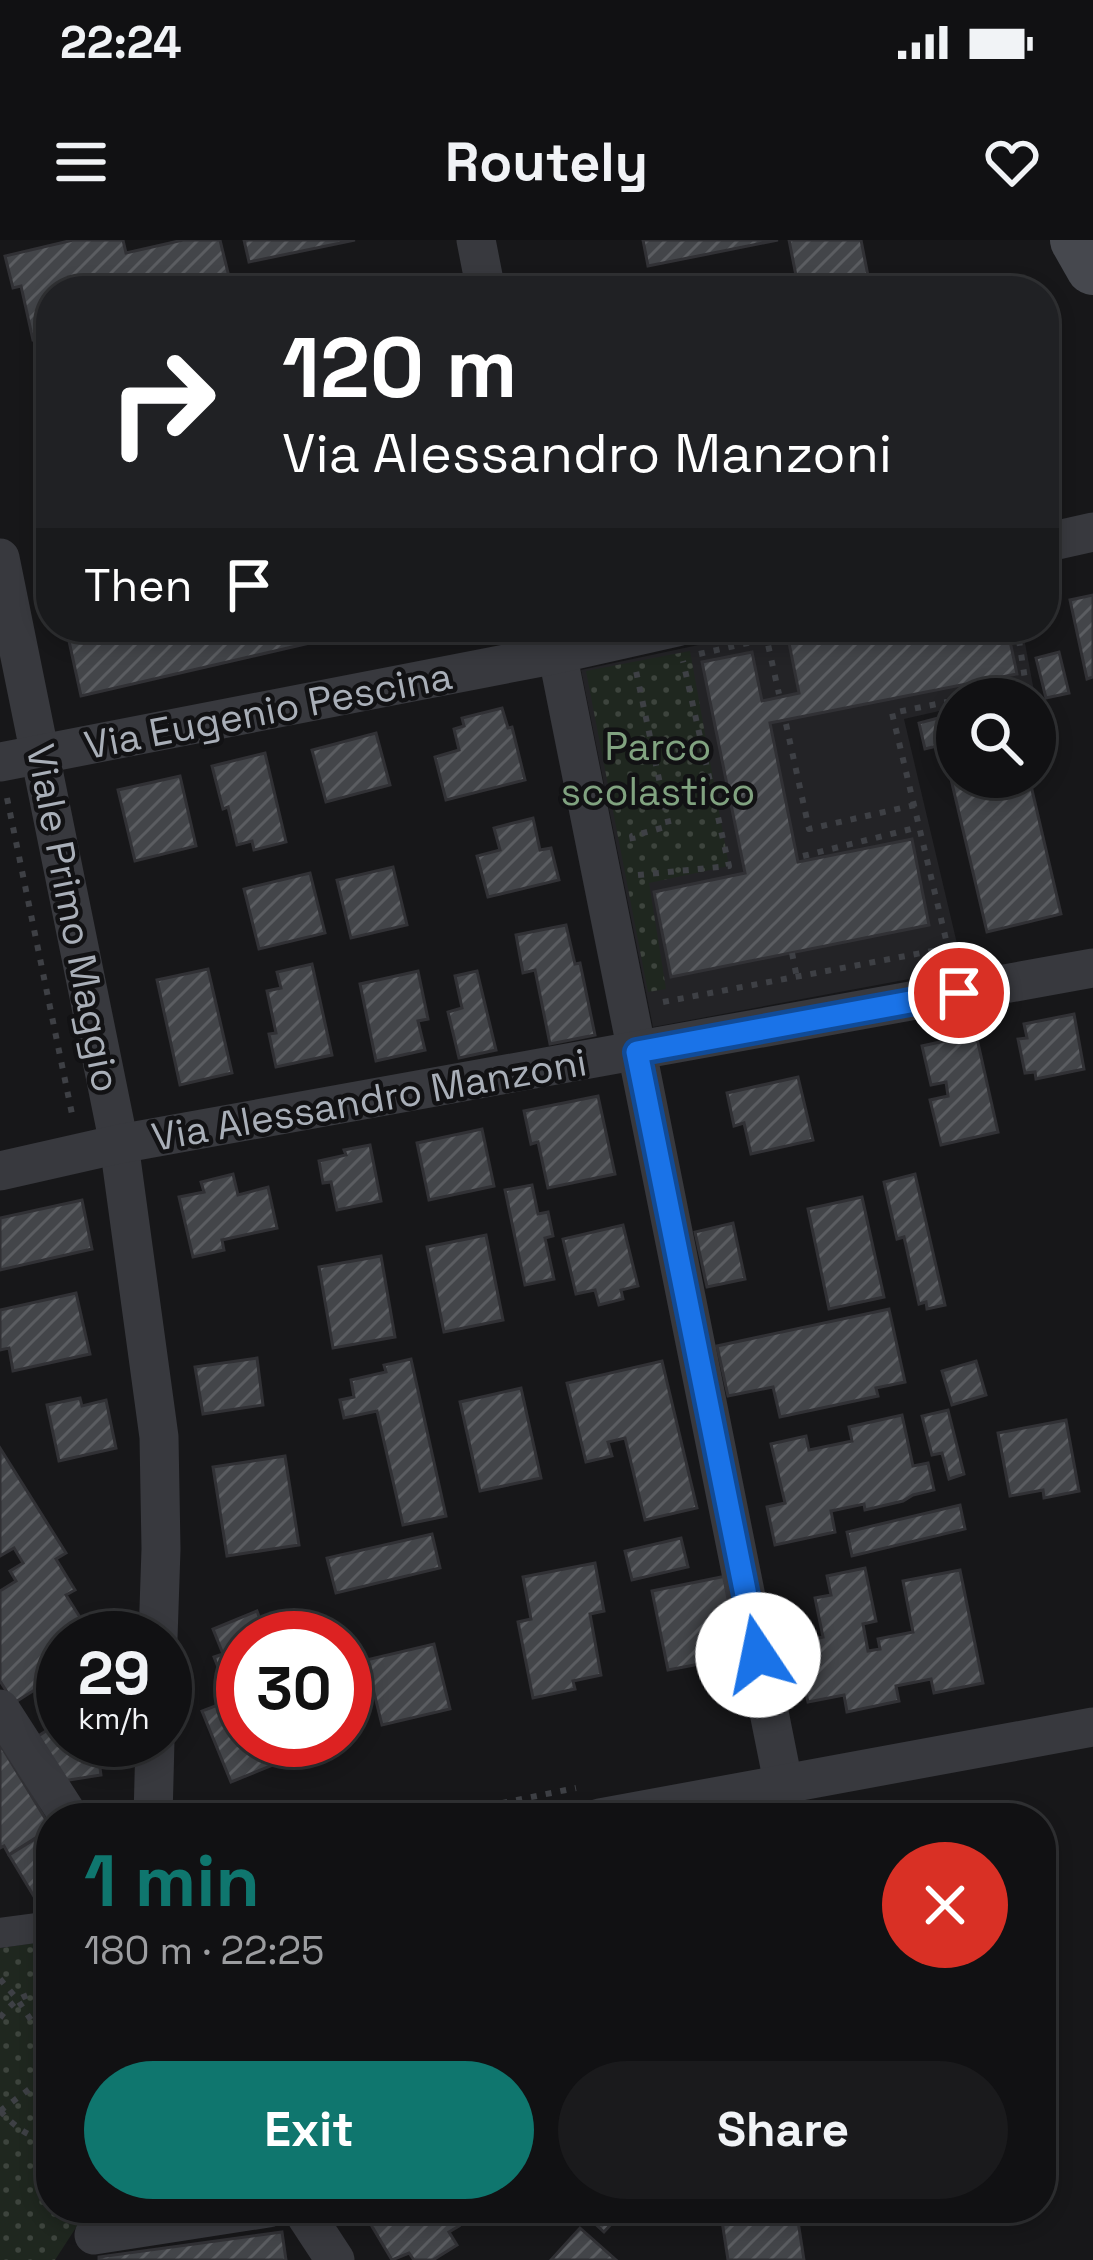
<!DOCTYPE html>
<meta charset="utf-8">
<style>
:root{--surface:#111113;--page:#1a1a1c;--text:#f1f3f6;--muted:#9c9da0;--line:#303133;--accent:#0f766e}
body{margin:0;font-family:"Space Grotesk",sans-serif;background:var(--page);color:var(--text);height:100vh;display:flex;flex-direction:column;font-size:45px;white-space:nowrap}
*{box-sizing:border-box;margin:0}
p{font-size:39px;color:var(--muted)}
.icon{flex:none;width:66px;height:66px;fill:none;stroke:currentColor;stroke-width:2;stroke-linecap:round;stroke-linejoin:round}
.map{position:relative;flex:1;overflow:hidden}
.side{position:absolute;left:36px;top:1563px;width:1020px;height:420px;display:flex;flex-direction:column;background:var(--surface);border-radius:48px;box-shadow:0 6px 18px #0003,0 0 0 3px var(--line)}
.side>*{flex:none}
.top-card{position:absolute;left:36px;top:36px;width:1023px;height:366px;border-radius:48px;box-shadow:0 6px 18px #0003,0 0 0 3px var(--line);background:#202124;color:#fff;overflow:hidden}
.buttons{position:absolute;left:936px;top:438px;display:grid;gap:24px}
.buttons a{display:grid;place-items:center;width:120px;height:120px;border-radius:50%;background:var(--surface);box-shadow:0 6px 18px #0003,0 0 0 3px var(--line);font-size:60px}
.speed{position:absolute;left:36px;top:1371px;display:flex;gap:24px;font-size:60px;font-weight:700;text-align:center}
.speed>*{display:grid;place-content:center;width:156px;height:156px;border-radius:50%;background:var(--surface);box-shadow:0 6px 18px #0003,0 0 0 3px var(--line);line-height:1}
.speed small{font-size:30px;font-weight:400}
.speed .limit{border:18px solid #d22;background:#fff;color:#111}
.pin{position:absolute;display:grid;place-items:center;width:102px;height:102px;color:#fff;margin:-51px;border:6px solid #fff;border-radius:50%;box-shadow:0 3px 12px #0007}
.me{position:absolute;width:132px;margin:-66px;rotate:349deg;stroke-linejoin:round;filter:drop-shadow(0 0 9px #0008)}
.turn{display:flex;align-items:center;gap:42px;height:252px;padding:0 48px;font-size:54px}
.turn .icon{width:156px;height:156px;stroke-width:2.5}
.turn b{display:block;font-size:84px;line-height:102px}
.then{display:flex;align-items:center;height:114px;padding:0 48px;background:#0003;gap:24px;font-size:45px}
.round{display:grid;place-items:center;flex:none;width:126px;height:126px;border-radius:63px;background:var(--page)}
.overview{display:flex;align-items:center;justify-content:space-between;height:204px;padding:0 48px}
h1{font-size:72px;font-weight:700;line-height:90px;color:var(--accent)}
.cta{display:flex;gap:24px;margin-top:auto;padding:24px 48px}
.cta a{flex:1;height:138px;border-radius:72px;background:var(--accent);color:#fff;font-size:48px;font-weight:700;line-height:138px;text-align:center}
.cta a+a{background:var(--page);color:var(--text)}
.status{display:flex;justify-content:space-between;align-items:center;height:84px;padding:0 60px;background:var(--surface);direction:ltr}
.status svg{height:33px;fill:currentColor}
header{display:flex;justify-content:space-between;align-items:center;height:156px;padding:0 48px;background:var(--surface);font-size:54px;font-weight:700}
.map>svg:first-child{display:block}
.built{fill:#232326}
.park{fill:url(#park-dots)}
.building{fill:url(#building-hatch);stroke:#313135;stroke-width:3}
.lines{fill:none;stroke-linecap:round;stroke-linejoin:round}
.path{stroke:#3e4045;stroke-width:6;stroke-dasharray:6 9;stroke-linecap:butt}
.pedestrian{stroke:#38393e;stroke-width:30}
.minor{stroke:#38393e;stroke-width:39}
.secondary{stroke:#46484e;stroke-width:54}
.route-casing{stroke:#114b97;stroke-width:30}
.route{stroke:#1a73e8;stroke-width:21}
.labels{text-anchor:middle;stroke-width:9;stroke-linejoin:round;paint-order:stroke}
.street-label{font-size:39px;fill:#a9afb8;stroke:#121214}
.park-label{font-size:39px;fill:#81a380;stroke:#121214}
</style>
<div class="status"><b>22:24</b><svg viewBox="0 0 49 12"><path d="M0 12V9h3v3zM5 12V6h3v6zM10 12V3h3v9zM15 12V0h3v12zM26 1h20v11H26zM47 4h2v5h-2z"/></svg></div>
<header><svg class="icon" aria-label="menu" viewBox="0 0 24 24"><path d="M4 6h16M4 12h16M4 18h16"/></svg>Routely<svg class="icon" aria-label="heart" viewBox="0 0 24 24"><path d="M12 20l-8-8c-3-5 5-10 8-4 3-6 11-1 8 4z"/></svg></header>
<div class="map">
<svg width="1093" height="2020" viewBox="0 0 1093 2020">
<defs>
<pattern id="park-dots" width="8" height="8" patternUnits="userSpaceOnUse" patternTransform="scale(3)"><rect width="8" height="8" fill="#1f271f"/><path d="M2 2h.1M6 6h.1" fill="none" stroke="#3d443d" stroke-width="1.8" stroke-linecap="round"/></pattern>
<pattern id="building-hatch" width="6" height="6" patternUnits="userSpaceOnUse" patternTransform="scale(3)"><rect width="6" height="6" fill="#434549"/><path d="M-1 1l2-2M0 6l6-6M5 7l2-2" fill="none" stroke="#5b5d61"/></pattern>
</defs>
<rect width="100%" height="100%" fill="#171719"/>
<!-- built -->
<polygon class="built" points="783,387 1022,387 1034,451 996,459 957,459 957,467 904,479 963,729 653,787 581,430"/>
<!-- park -->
<g class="park">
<polygon points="690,411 729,626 649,643 666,749 648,752 586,431"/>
<polygon points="51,1701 51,1968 145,1968 77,1986 55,2020 0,2020 0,1708"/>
</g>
<!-- building -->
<g class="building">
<polygon points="73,0 123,0 126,13 183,0 220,0 230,41 189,51 51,51 51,96 33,100 21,46 13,48 5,16"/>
<polygon points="244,0 355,0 249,22"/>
<polygon points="643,0 778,0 648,26"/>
<polygon points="789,0 861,0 871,51 799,51"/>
<polygon points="51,140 51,208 36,143"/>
<polygon points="1093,355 1093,437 1087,439 1070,360"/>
<polygon points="127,387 329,387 331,398 81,456 69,401"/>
<polygon points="373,387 437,387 377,401"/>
<polygon points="870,387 1007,387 1017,434 770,483 798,622 912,599 929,685 671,737 654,652 745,633 702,422 752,412 762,461 799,453 789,403"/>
<polygon points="1059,412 1069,453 1046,458 1036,418"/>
<polygon points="502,468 508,488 512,487 525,540 446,560 435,517 459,510 454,489 464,486 462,478"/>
<polygon points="957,473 957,501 925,509 919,483"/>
<polygon points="376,493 390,545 326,562 312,510"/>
<polygon points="265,513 286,602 254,610 252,601 237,605 228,567 223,569 212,526"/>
<polygon points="180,536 196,606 135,621 118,550"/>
<polygon points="959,537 1029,537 1061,674 987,692 951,539"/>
<polygon points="533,578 540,610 551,608 559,640 488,657 477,616 500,610 494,588"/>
<polygon points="393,627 407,685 351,698 337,640"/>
<polygon points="310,633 325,693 259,709 244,649"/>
<polygon points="566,685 575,724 580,723 595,795 550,804 535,730 523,733 516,695"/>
<polygon points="312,724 332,815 276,827 269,794 276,793 267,751 281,748 277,732"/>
<polygon points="208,729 232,833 180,845 157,740"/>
<polygon points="418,731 428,779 418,781 425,810 376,821 360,744"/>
<polygon points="477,731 496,810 459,818 448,772 462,768 455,736"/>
<polygon points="1074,774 1084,829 1036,839 1035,832 1025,833 1018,799 1027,798 1024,784"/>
<polygon points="976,794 998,892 941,905 930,860 948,856 946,842 931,845 922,806"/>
<polygon points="798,837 813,900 751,914 744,883 734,886 727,853"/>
<polygon points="598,856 615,934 548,948 538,902 531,904 524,871"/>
<polygon points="482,889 494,946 429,960 417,903"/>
<polygon points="370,905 381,961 337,970 331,942 323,943 319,921 346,915 344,910"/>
<polygon points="233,934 238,955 268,947 277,988 222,1000 224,1010 193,1017 179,957 204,952 201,942"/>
<polygon points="915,934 945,1065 927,1069 926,1062 919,1064 904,997 897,999 884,942"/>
<polygon points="532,945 538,974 548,972 553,996 545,998 554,1039 525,1045 505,950"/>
<polygon points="862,957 884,1057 829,1069 808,969"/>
<polygon points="82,960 92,1009 0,1030 0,978"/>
<polygon points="733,983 745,1039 707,1047 695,992"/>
<polygon points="623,985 638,1046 621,1050 623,1059 599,1065 595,1050 576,1054 563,999"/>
<polygon points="486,995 503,1080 444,1092 427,1007"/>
<polygon points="381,1016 395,1097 333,1108 319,1027"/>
<polygon points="76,1053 90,1114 13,1131 9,1108 0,1110 0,1070"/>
<polygon points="889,1069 905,1142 876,1148 878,1156 780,1177 773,1147 728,1156 717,1106"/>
<polygon points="257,1118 263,1165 203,1174 195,1127"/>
<polygon points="411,1119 446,1276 403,1285 377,1171 344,1178 340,1160 354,1157 351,1140 386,1132 384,1125"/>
<polygon points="662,1121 697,1268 645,1280 625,1198 608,1202 612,1216 586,1222 567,1143"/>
<polygon points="976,1121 986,1155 952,1165 942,1131"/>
<polygon points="521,1148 541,1238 480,1251 460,1162"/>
<polygon points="80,1158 82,1166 106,1160 116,1208 59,1221 47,1165"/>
<polygon points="948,1170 964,1234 949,1239 942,1213 932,1215 922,1176"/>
<polygon points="902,1175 913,1226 928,1223 934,1250 913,1255 903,1261 865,1270 864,1264 831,1271 835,1292 775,1305 767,1267 785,1263 771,1204 806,1196 809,1210 852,1201 849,1187"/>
<polygon points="1066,1180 1079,1251 1044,1258 1043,1250 1010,1256 998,1193"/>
<polygon points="0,1208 66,1313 56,1319 75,1350 66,1355 93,1398 63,1398 63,1432 14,1463 0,1441 0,1351 16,1341 10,1331 23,1323 14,1308 0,1316"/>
<polygon points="285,1216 299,1305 227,1316 213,1227"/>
<polygon points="960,1265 965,1289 852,1316 847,1292"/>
<polygon points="432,1294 440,1328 336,1353 327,1318"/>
<polygon points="681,1298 688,1327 632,1340 625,1311"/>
<polygon points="595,1323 604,1371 590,1374 601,1435 573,1441 575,1449 533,1458 518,1382 531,1379 523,1337"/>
<polygon points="865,1328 876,1381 863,1384 868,1411 880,1409 878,1399 913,1392 903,1341 960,1330 983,1443 934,1453 931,1439 896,1446 899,1461 847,1472 844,1455 808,1462 795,1403 823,1397 815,1358 831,1355 827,1336"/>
<polygon points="726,1336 742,1416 668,1430 652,1351"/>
<polygon points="257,1371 267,1398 243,1398 243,1500 294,1500 300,1514 231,1542 202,1471 231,1460 214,1417 223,1414 213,1389"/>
<polygon points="434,1404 450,1469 382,1485 366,1420"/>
<polygon points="63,1480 63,1500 101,1500 102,1505 97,1506 101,1535 56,1542 32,1500"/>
<polygon points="0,1504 51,1588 9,1615 4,1606 0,1608"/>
<polygon points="51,1589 51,1669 44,1673 9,1615"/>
<polygon points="384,1968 447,1968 459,1986 449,1992 457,2005 433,2020 414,2020 409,2013 392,2020 367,1978"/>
<polygon points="578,1968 626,1968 604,1992"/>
<polygon points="720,1968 796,1968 804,2020 728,2020"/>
<polygon points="580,1988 616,2020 551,2020"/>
<polygon points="282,1992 286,2020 99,2020 99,2017"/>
</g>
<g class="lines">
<!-- path -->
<g class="path">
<polyline points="765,391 779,454"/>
<polyline points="699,414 819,387"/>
<polyline points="963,459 1026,446 1017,387"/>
<polyline points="786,484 809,589 915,565"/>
<polyline points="7,558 72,874"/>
<polyline points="633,601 632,596 669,586 636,431"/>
<polyline points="803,616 919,587"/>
<polyline points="638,635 729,626 683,421"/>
<polyline points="792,713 797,738"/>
<polyline points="663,762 948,708 892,473 957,460"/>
<polyline points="428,1578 576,1548"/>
<polyline points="0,1739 17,1759 51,1810"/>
<path d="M 0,1778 C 13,1760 28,1751 51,1751"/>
<polyline points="0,1871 51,1833"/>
<path d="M 0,1871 C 16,1887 28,1898 51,1901"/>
</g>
<!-- pedestrian -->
<polyline class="pedestrian" points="0,1693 51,1686"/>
<!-- minor -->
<g class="minor">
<polyline points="476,0 486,51"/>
<polyline points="1044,303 1093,292"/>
<polyline points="0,318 119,904 159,1197 161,1309 158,1398"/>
<polyline points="552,387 783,1542"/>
<polyline points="0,522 557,414 677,387"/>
<polyline points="0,931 119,904 1093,728"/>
<polyline points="0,1469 70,1578"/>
<polyline points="153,1578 155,1500"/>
<polyline points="600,1578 1093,1487"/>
<polyline points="301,1968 335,2020"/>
<polyline points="94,1995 268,1968"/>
</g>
<!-- secondary -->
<polyline class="secondary" points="1077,0 1093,28"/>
</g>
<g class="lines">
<defs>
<polyline id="route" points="758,1415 637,812 959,753"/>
</defs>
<!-- route casing -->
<use href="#route" class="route-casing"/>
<!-- route -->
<use href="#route" class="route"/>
</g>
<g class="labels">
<!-- street labels -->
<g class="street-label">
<text transform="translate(268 470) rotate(-11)" y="14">Via Eugenio Pescina</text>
<text transform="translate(74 678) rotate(79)" y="14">Viale Primo Maggio</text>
<text transform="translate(369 859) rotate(-10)" y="14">Via Alessandro Manzoni</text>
</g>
<!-- park labels -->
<g class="park-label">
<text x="658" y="520">Parco<tspan x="658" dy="45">scolastico</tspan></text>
</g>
</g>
</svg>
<div class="buttons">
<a><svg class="icon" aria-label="search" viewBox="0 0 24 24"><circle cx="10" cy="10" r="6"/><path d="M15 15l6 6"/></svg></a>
</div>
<div class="speed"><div>29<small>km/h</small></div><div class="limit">30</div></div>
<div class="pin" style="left:959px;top:753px;background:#d93025"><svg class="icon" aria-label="arrive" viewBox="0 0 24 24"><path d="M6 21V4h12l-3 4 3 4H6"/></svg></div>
<svg class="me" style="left:758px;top:1415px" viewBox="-20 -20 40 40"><circle r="19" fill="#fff"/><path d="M0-13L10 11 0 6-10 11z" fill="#1a73e8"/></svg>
<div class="top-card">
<div class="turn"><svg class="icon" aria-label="right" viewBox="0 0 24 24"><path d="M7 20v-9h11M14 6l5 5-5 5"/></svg><div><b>120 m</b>Via Alessandro Manzoni</div></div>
<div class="then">Then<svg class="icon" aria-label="arrive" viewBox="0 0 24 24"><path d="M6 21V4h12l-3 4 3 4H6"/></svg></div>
</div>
<section class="side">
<div class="overview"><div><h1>1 min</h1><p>180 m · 22:25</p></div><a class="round" style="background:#d93025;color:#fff"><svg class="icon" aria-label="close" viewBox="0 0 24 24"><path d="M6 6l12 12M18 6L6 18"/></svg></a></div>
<div class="cta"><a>Exit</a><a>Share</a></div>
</section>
</div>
